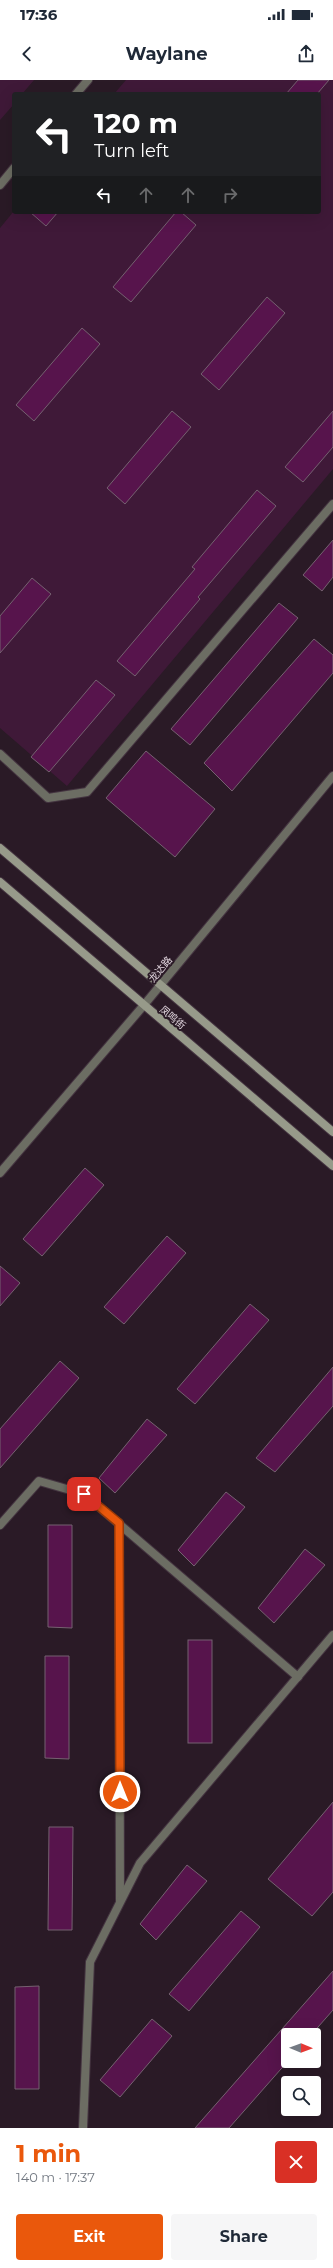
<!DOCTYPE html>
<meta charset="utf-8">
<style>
:root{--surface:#fff;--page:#f6f6f7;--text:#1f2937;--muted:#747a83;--accent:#ea580c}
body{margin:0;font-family:Montserrat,"Noto Sans SC",sans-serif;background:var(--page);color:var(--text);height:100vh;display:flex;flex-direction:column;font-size:15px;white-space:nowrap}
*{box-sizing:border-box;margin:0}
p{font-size:13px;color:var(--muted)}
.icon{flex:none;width:22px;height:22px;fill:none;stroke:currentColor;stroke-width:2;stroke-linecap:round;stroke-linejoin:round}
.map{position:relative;height:2048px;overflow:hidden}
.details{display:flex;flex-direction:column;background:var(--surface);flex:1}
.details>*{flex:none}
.banner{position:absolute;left:12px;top:12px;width:309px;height:122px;border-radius:4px;box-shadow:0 4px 16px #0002;background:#202124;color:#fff;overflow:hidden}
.needle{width:26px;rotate:91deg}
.controls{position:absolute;left:281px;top:1948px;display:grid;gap:8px}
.controls a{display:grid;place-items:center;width:40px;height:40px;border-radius:4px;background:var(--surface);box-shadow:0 4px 16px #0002;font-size:20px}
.pin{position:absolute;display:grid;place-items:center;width:34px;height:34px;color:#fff;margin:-17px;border-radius:8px;box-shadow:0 2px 6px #0006}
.me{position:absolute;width:44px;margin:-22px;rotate:0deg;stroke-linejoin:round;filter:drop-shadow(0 0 3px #0008)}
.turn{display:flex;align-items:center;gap:14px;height:84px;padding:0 16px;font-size:18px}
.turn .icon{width:52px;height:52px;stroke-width:2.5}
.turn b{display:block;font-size:28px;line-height:34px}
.lanes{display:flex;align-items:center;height:38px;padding:0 16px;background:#0003;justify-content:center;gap:20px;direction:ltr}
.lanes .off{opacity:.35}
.round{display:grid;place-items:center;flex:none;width:42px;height:42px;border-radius:4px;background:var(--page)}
.head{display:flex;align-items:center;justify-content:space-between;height:68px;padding:0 16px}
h1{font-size:24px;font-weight:700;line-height:30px;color:var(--accent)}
.button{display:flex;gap:8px;margin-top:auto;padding:8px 16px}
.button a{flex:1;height:46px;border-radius:4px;background:var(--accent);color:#fff;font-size:16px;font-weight:700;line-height:46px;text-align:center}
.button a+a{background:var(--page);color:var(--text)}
.status{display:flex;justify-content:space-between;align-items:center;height:28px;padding:0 20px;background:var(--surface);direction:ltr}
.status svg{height:11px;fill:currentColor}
header{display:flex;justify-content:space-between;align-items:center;height:52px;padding:0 16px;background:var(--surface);font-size:18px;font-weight:700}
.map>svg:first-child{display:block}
.green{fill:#3f1938}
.building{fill:#57144c;stroke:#756170}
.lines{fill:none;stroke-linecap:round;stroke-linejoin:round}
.minor-casing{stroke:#443440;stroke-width:10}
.tertiary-casing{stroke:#443440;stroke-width:10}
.secondary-casing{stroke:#443440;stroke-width:10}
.minor{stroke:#6c6d63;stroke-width:8}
.tertiary{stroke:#6c6d63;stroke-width:8}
.secondary{stroke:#979a8a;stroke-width:8}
.route-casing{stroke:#983908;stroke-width:10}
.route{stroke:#ea580c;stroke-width:7}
.labels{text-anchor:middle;stroke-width:4;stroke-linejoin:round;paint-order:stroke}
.street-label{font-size:10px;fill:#e2d6df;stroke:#2a1a26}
</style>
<div class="status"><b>17:36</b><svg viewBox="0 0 49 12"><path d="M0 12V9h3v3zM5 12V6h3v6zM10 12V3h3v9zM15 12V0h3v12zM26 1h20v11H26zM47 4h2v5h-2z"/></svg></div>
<header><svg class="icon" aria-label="back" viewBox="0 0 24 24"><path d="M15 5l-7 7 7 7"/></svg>Waylane<svg class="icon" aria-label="share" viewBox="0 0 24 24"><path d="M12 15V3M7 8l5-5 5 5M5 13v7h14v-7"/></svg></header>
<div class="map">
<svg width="333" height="2048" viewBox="0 0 333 2048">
<rect width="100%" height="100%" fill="#2a1a26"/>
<!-- green -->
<g class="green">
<polygon points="0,0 34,0 22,14 14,14 14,24 0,40"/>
<polygon points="126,0 333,0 333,389 67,706 0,648 0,148 14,131 319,132 319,14 114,14"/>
</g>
<!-- building -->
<g class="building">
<polygon points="298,0 329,0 317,14 286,14"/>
<polygon points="30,132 58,132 46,146"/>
<polygon points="176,132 181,132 196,145 131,222 113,207"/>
<polygon points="267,217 285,233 219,310 201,294"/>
<polygon points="82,248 100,264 34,341 16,325"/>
<polygon points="172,331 191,347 125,424 107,408"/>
<polygon points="333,331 333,367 303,402 285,387"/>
<polygon points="257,410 276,426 198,517 200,519 135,596 117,581 195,489 192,487"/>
<polygon points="333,460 333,497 322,511 303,495"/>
<polygon points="32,498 51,514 0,573 0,536"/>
<polygon points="279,523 298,538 190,665 171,649"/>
<polygon points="314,559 333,575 333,593 232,711 204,683"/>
<polygon points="96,600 115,615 49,692 31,677"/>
<polygon points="146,671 215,729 175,777 106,718"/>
<polygon points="85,1088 104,1105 42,1176 23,1159"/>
<polygon points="167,1156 186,1173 124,1244 104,1227"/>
<polygon points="0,1186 20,1203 0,1226"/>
<polygon points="250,1224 269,1240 195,1324 177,1309"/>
<polygon points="60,1281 79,1298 0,1388 0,1349"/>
<polygon points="333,1287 333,1326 275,1392 256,1378"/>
<polygon points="147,1339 167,1355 115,1413 99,1398"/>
<polygon points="226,1412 245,1427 194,1486 178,1470"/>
<polygon points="48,1445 72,1445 72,1548 48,1547"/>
<polygon points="305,1469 325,1485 274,1543 258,1528"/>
<rect x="188" y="1560" width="24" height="103"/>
<polygon points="45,1576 69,1576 69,1679 45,1678"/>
<polygon points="333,1722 333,1812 312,1836 268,1799"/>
<polygon points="49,1747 73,1747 72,1850 48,1850"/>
<polygon points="187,1785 207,1801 156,1860 140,1844"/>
<polygon points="241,1831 260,1847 189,1931 169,1914"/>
<polygon points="333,1891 333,1930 311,1955 288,1955 288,1981 229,2048 195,2048"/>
<polygon points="39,1906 39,2009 15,2009 15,1907"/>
<polygon points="152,1939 172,1956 120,2017 100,2000"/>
</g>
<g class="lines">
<defs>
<g id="minor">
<polyline points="76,14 88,0"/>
<polyline points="0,105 14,88"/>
<polyline points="0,674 48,718 87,712 333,424"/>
<polyline points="119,1443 120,1821"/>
<polyline points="0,1445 39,1401 84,1414 298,1597"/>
<polyline points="83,2048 90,1882 140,1783 333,1555"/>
</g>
<polyline id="tertiary" points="0,1093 144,925 333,696"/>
<g id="secondary">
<polyline points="0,768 333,1052"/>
<polyline points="0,802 333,1086"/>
</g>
</defs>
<!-- minor casing -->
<use href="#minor" class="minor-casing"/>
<!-- tertiary casing -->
<use href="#tertiary" class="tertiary-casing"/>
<!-- secondary casing -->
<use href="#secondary" class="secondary-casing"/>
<!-- minor -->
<use href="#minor" class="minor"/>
<!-- tertiary -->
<use href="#tertiary" class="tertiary"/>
<!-- secondary -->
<use href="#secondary" class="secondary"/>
</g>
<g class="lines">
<defs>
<polyline id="route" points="84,1414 119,1443 120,1712"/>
</defs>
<!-- route casing -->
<use href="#route" class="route-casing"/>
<!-- route -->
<use href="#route" class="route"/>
</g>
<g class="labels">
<!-- street labels -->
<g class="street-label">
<text transform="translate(160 889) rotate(-50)" y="4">龙达路</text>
<text transform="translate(173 937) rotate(40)" y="4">凤鸣街</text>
</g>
</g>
</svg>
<div class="controls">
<a><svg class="needle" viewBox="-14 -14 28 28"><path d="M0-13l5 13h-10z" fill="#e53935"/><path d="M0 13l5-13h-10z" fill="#747a83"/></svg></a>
<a><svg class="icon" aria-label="search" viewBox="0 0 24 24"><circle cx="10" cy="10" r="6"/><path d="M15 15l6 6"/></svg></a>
</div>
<div class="pin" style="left:84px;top:1414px;background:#d93025"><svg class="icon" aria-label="arrive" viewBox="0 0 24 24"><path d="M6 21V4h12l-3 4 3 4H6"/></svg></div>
<svg class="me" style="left:120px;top:1712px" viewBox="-20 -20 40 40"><circle r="17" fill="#ea580c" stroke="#fff" stroke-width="3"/><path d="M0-11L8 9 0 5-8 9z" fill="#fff"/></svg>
<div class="banner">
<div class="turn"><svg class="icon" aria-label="left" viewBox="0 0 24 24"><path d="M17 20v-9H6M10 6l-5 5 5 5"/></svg><div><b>120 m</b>Turn left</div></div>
<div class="lanes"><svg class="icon" aria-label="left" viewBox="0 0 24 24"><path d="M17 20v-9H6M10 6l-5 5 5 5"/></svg><svg class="icon off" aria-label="ahead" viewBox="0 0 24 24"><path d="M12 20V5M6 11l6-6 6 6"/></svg><svg class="icon off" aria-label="ahead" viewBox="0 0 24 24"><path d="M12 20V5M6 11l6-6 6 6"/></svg><svg class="icon off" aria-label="right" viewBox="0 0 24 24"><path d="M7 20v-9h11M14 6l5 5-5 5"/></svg></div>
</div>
</div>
<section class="details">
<div class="head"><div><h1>1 min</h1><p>140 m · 17:37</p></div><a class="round" style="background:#d93025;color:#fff"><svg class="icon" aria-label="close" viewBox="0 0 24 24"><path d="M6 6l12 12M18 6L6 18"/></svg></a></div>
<div class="button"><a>Exit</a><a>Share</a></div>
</section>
